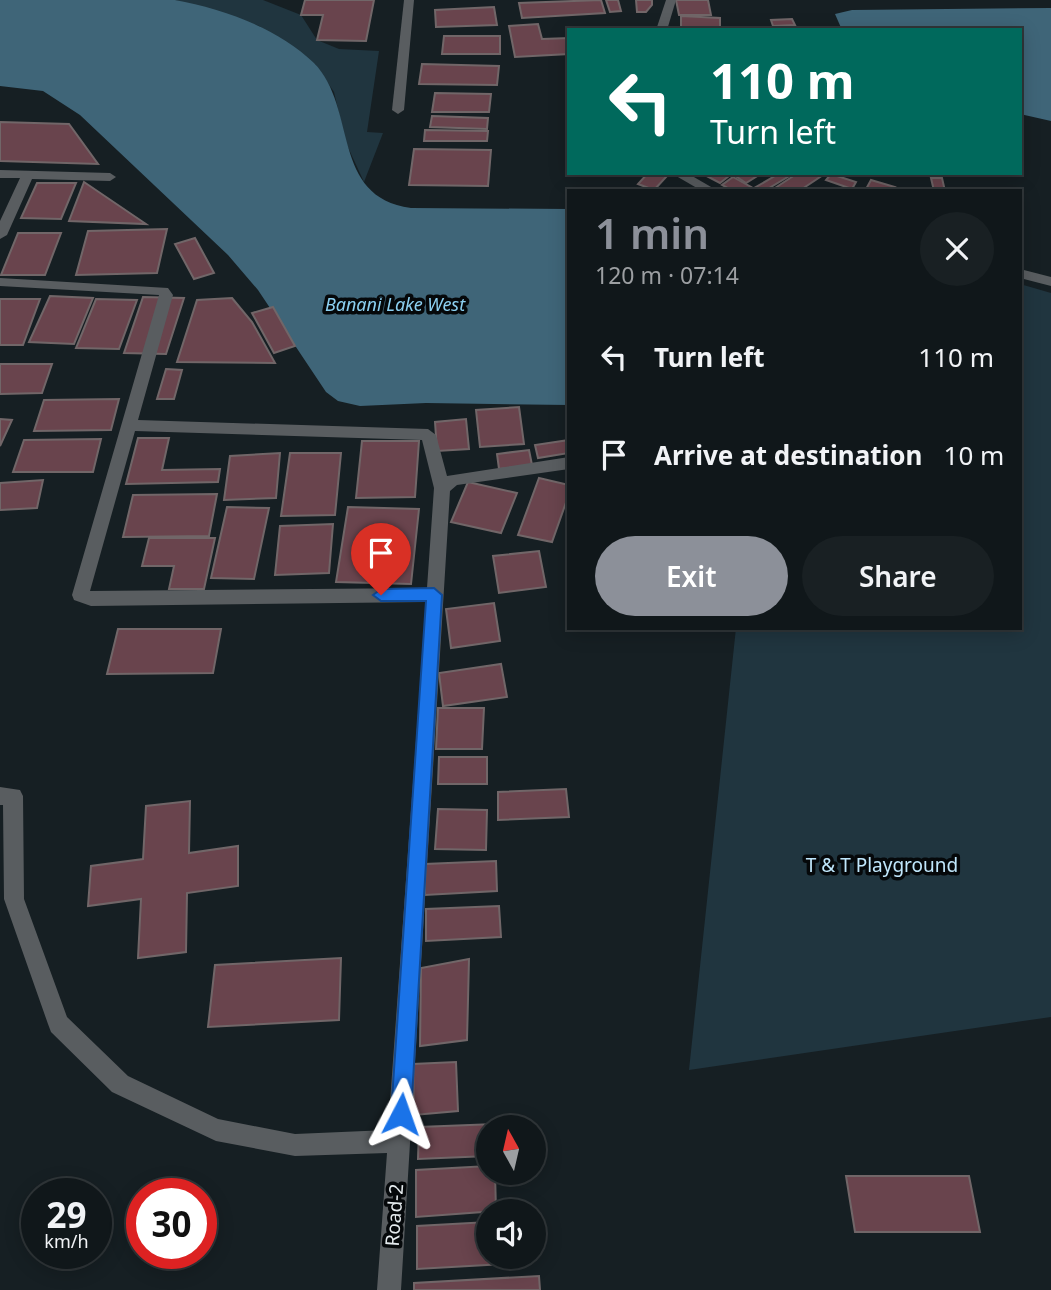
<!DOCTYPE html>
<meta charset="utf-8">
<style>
:root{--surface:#10171a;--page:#192023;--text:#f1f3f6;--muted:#9c9fa2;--line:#303639;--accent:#8c9099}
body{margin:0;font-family:"Noto Sans",sans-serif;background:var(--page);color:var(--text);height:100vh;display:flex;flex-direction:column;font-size:26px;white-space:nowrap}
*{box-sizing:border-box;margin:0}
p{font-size:23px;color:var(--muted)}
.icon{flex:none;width:38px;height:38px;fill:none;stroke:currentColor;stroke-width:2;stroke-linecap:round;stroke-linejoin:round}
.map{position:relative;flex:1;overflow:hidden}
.side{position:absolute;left:567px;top:189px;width:455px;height:441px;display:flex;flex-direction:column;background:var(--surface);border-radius:0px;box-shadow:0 4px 18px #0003,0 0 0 2px var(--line)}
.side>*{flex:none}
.top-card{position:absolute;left:567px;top:28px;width:455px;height:147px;border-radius:0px;box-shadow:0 4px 18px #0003,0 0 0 2px var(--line);background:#00695c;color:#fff;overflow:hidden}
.needle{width:46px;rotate:352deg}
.controls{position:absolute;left:476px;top:1115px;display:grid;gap:14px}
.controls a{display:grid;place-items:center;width:70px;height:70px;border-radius:50%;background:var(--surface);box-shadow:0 4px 18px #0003,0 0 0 2px var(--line);font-size:35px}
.speed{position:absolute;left:21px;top:1178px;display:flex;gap:14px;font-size:35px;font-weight:700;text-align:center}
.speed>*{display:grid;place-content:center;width:91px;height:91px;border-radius:50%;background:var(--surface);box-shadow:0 4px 18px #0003,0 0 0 2px var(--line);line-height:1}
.speed small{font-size:18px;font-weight:400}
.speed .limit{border:10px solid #d22;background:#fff;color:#111}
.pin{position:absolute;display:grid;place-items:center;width:60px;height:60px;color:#fff;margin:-72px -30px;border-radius:50% 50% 50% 0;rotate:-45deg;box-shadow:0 0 7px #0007}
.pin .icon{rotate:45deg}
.me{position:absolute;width:77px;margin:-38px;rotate:4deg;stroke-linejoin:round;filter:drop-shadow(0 0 5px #0008)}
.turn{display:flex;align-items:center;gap:24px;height:147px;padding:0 28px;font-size:32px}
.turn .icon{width:91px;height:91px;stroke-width:2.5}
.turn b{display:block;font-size:49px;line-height:60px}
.round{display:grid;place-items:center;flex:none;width:74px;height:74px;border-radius:37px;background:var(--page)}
.summary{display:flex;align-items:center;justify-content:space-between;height:119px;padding:0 28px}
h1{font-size:42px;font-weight:600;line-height:52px;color:var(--accent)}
.button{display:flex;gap:14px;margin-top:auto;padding:14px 28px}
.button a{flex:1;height:80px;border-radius:42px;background:var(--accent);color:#fff;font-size:28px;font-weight:600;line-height:80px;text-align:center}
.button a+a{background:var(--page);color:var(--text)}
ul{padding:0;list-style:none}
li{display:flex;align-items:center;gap:21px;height:98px;padding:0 28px}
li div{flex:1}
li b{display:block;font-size:26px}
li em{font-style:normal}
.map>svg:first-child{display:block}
.green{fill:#20353f}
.water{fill:#3f6578}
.building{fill:#69444d;stroke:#716668;stroke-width:2}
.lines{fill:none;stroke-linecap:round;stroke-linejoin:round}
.minor{fill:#595d60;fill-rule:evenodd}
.route{fill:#1a73e8;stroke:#114b97;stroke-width:2}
.labels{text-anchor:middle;stroke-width:7;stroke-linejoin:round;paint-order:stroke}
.far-water-label{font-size:18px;font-style:italic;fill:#8cd0f1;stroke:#05080a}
.park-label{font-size:19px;fill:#c0e7fc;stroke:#05080a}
.street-label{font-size:19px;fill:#e5ebee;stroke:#05080a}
</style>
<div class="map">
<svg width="1051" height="1290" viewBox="0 0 1051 1290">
<rect width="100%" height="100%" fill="#161f23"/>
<!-- green -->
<g class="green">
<polygon points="175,0 263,0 301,15 317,40 339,49 379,51 367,132 383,133 364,182 346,143 334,92 315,64 259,26"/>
<polygon points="1020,284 1051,293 1051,1017 689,1070 736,628 1020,628"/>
</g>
<!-- water -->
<g class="water">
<path d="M 0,0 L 175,0 C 223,9 278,28 314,63 C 358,108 330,197 411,208 L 569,209 L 569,405 L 426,403 L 360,406 L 338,401 L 326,392 L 258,290 L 228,255 L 80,115 L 43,91 L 0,86 Z"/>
<polygon points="1051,8 1051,121 1020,114 1020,30 842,30 835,14 852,10"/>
</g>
<!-- building -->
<g class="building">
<polygon points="305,0 374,0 366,41 317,40 323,15 301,15"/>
<polygon points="601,0 605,13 522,18 519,3"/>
<polygon points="606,0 618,0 621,11 610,12"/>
<polygon points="636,0 652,0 652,5 646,12 637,12"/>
<polygon points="676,0 708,0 711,15 679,15"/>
<polygon points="494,7 497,25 436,27 435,10"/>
<polygon points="681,16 720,18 720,30 681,30"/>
<polygon points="792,19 795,25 773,26 771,20"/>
<polygon points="538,24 542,39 569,38 569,54 515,57 509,26"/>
<polygon points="444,36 500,36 500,54 442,54"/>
<polygon points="422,64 499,66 497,85 419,84"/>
<polygon points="435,93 491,94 489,112 432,112"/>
<polygon points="432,116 488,118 487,129 430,127"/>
<polygon points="0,122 69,124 98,164 0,161"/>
<polygon points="425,130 488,131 487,141 424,141"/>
<polygon points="414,149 491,150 488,186 409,185"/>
<polygon points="648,173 663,173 668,175 654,190 638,184"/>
<polygon points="701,173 723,173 729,176 720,183"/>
<polygon points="731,173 762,173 746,183"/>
<polygon points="780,173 791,175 764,191 756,187"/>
<polygon points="798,173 823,175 799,191 775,188"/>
<polygon points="831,174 856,182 852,189 826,180"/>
<polygon points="733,177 751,187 746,191 733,191 722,185"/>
<polygon points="931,178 942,178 945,191 934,191"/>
<polygon points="871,180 895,187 892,191 865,191"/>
<polygon points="84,182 146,224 69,221"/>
<polygon points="37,183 76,183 61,219 21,218"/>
<polygon points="167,229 157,273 76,275 88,231"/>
<polygon points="18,233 61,233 45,275 1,275"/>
<polygon points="195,238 214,273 194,279 175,244"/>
<polygon points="50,296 93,298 74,344 29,342"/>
<polygon points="143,297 184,298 166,354 124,353"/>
<polygon points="232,298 252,322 275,363 177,362 197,300"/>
<polygon points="0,299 40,299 23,345 0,345"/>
<polygon points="96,299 137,300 119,349 76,348"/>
<polygon points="273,307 295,346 274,353 252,313"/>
<polygon points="0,364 52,364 42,393 0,394"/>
<polygon points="166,369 182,370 174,399 157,399"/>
<polygon points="119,399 111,430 34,431 44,400"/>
<polygon points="519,407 524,444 480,447 476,410"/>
<polygon points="0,419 12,420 0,446"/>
<polygon points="466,419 469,449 437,451 435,422"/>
<polygon points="138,438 169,438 162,470 220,469 218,482 126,484"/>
<polygon points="101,439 93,472 13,472 24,440"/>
<polygon points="569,440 569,453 538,458 535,445"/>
<polygon points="362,441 419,441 415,497 356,498"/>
<polygon points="529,450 532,465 499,469 497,454"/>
<polygon points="280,453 276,498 224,500 230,456"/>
<polygon points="290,453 341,453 335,515 281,516"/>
<polygon points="539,478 569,485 569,494 552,542 518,535"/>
<polygon points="43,480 37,508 0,510 0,483"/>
<polygon points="468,482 517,493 501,533 451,522"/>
<polygon points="217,494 209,536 123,537 133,495"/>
<polygon points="227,507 269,508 254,579 211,578"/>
<polygon points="348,507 419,509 411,584 336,582"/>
<polygon points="333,524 329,573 275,575 280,526"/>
<polygon points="149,538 215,538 204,589 169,589 174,566 142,566"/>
<polygon points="539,551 546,587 499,593 493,556"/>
<polygon points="494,603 500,641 451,648 446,609"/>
<polygon points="118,629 221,629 213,673 107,674"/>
<polygon points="501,664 507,697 443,706 439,673"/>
<polygon points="438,708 484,708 482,749 436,749"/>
<polygon points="439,757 487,757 487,784 438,784"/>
<polygon points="566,789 569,817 498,820 498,792"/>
<polygon points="190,801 189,853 238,846 238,886 187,893 186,952 138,958 141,899 88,906 91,866 143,859 146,806"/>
<polygon points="438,809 487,810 486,850 435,849"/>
<polygon points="496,861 497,891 425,895 425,864"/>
<polygon points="499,906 501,937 426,941 426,909"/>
<polygon points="341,958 339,1020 208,1027 215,965"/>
<polygon points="469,959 467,1040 420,1046 421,968"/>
<polygon points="456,1062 458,1111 414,1115 413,1064"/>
<polygon points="495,1124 495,1127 488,1127 488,1156 418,1159 419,1127"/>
<polygon points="488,1166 488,1172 495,1172 496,1211 416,1217 416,1170"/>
<polygon points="846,1176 969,1176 980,1232 855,1232"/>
<polygon points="488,1222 488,1256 504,1256 504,1264 417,1269 417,1226"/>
<polygon points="539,1276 540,1290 414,1290 414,1283"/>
</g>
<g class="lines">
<!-- minor -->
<g class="minor">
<polygon points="404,0 414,0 404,110 398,114 392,110"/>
<polygon points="666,0 676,0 667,30 656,30"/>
<polygon points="0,170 110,173 116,177 110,181 32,179 7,235 0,239 0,221 20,178 0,178"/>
<polygon points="671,173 687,173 718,191 702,191"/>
<polygon points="1020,269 1051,277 1051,286 1020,278"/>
<path d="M 0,278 L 168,288 L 173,295 L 138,420 L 428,429 L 436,435 L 447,476 L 569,457 L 569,469 L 457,485 L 450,491 L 401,1290 L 377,1290 L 387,1153 L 295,1156 L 216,1141 L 112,1092 L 51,1032 L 48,1024 L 4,899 L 3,805 L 0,805 L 0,787 L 20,790 L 23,796 L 24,899 L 67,1017 L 128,1076 L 218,1119 L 295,1134 L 388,1130 L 426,602 L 91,606 L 74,600 L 72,595 L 159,295 L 0,286 ZM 135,431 L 422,440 L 434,488 L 427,588 L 90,591 Z"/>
</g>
</g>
<!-- route -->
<polygon class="route" points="434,588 442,595 411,1114 408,1121 401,1124 394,1121 391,1114 426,601 381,601 373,595 381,589"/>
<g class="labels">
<!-- far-water labels -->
<g class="far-water-label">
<text x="395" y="311">Banani Lake West</text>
</g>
<!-- park labels -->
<g class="park-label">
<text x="882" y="872">T &amp; T Playground</text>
</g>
<!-- street labels -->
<g class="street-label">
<text transform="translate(394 1215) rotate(-86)" y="7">Road-2</text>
</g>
</g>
</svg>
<div class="controls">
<a><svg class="needle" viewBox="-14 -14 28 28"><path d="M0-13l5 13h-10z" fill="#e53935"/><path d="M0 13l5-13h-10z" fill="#9c9fa2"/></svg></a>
<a><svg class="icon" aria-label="sound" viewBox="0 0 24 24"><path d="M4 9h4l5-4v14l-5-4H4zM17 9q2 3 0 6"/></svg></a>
</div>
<div class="speed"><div>29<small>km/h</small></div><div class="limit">30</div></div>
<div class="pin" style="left:381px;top:595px;background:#d93025"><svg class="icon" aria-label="arrive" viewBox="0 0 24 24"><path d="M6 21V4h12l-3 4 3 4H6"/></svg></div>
<svg class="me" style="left:401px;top:1114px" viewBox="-20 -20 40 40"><path d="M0-17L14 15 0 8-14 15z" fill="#1a73e8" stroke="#fff" stroke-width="4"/></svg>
<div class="top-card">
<div class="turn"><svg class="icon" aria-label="left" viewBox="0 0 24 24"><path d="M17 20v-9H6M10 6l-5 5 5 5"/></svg><div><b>110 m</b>Turn left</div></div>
</div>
<section class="side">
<div class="summary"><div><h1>1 min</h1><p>120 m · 07:14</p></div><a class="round"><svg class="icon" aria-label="close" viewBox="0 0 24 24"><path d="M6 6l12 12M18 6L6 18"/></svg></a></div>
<ul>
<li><svg class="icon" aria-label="left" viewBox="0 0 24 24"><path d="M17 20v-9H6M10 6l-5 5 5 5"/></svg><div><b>Turn left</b></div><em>110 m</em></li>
<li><svg class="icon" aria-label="arrive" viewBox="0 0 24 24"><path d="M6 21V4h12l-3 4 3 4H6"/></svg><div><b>Arrive at destination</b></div><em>10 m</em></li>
</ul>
<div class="button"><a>Exit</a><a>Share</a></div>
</section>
</div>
